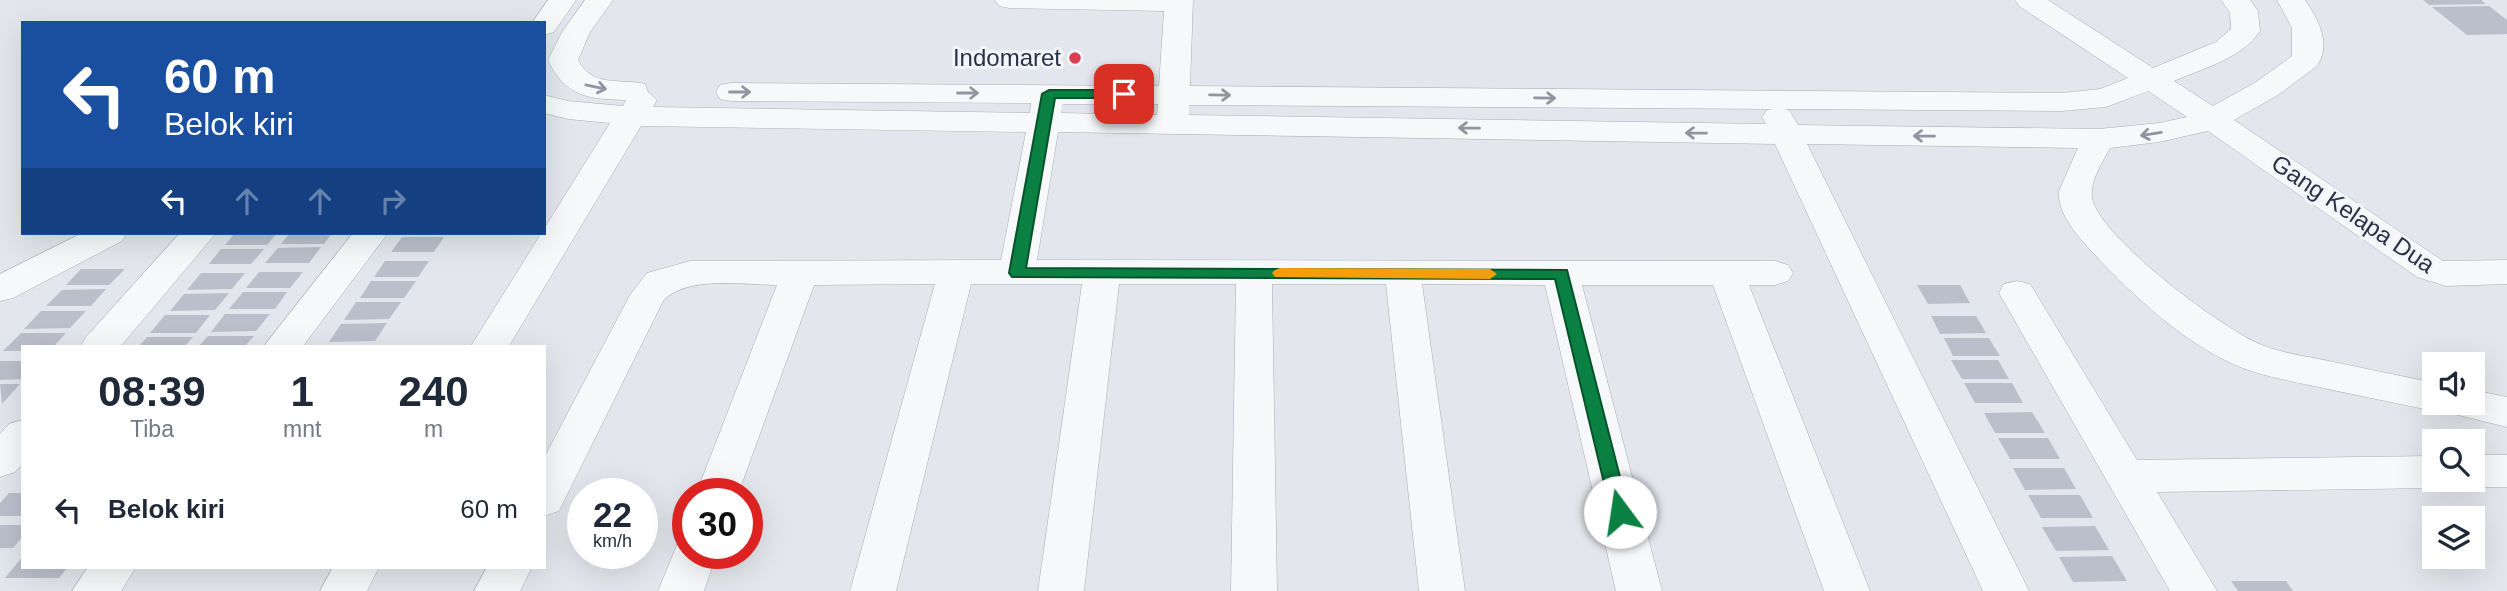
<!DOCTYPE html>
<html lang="id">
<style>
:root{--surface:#fff;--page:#f6f6f7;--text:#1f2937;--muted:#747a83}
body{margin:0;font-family:Arial,sans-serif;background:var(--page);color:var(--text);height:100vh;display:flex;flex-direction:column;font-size:26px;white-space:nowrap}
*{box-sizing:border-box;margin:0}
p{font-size:23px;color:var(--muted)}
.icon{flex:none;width:38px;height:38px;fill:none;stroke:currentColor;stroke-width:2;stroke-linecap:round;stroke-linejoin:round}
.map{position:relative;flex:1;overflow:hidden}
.sheet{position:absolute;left:21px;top:345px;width:525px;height:224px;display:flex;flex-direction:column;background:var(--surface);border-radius:0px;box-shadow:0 7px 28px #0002}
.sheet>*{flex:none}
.banner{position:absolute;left:21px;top:21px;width:525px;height:214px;border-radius:0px;box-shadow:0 7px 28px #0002;background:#1a4fa0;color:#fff;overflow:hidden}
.tools{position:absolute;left:2422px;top:352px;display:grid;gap:14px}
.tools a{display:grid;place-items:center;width:63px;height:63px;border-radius:0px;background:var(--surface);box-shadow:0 7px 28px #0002;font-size:35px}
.speed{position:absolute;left:567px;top:478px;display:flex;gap:14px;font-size:35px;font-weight:700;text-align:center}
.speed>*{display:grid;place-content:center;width:91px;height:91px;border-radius:50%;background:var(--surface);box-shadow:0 7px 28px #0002;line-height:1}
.speed small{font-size:18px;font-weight:400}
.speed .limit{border:10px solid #d22;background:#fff;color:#111}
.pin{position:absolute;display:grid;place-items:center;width:60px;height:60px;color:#fff;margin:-30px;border-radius:14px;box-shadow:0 4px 10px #0006}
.me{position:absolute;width:77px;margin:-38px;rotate:346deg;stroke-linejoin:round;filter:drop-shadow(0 0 5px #0008)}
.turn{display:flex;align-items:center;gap:24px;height:147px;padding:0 28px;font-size:32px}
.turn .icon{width:91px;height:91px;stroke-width:2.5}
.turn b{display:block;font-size:49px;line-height:60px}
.lanes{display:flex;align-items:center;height:66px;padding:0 28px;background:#0003;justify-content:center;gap:35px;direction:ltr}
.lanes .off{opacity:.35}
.eta{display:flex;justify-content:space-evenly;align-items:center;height:119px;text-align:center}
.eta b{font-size:42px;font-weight:700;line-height:49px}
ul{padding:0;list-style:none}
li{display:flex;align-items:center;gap:21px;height:91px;padding:0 28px}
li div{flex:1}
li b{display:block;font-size:26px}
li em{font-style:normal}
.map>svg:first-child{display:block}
.building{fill:#babfcb}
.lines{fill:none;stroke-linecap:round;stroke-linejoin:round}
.street-casing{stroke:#a7acb7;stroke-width:1}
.street{fill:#f7f8fa;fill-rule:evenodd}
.oneway{stroke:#9095a0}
.route{fill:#0b8043;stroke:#07532c;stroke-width:2}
.slow{fill:#f59e0b}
.poi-dot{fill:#dc3e4d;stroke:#f3f6f9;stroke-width:2.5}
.labels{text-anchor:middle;stroke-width:6;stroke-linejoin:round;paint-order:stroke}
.poi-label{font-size:24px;fill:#293247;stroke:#f3f6f9;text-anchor:end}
.street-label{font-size:24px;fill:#293247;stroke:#f3f6f9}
</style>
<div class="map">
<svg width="2507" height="591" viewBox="0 0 2507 591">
<rect width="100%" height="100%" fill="#e3e6ec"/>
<!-- building -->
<g class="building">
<polygon points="2423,0 2481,0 2486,4 2429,5"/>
<polygon points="2489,6 2507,20 2507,34 2467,35 2432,7"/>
<polygon points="235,233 277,233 267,245 225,245"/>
<polygon points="290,233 332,233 324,244 281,244"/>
<polygon points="402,237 444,237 434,252 391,252"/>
<polygon points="321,247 309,263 265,263 278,248"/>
<polygon points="221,249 264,249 251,264 209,264"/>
<polygon points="385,261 429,261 418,277 374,277"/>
<polygon points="81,269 125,269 109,285 66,285"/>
<polygon points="259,272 303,272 290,288 246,288"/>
<polygon points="201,273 245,273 232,289 187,290"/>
<polygon points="371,281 416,281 404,298 360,298"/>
<polygon points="1917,285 1960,285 1970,303 1928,304"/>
<polygon points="106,289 91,306 46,306 62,290"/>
<polygon points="243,292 287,292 275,309 229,309"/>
<polygon points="229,293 215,310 170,311 184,294"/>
<polygon points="356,302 401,302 389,319 344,320"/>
<polygon points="41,311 86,311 70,328 24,329"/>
<polygon points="225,314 270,314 256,331 211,332"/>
<polygon points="165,315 210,315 196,333 150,333"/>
<polygon points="1931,316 1976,316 1986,333 1940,334"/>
<polygon points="387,323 375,341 329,342 341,324"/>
<polygon points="21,333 66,333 54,346 23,346 23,351 3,351"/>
<polygon points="208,336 254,336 245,346 199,346"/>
<polygon points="147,337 193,337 185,346 139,346"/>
<polygon points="1944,338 1989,338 2000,356 1953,356"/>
<polygon points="1951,360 1998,360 2009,379 1962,379"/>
<polygon points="0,361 23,361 23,379 0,380"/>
<polygon points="1964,383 2012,383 2023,403 1975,403"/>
<polygon points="0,384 20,384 2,404"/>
<polygon points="2032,412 2045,433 1995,433 1984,413"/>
<polygon points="1998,438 2048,438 2060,459 2010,459"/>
<polygon points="2013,468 2064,468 2076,489 2025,490"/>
<polygon points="9,493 23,493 23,516 0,516 0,503"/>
<polygon points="2028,495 2080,495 2093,518 2041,518"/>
<polygon points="0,525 23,525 23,536 13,548 0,548"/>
<polygon points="2095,526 2109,550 2056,551 2042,527"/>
<polygon points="23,556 23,567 68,567 59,578 5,578"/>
<polygon points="2112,556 2127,581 2073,582 2059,557"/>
<polygon points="2231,581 2286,581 2293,591 2238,591"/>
</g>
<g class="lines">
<defs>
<g id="street">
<polygon points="548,0 576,0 554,32 544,35 544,23 532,23"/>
<path d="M 585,0 L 613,0 L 590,32 L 578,60 C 592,88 619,78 645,84 L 648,92 L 657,100 L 653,107 L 1030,113 L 1031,103 L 731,101 L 720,99 L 716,92 L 720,85 L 731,83 L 1159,86 L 1164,11 L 1009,8 L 999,6 L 995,0 L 1193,0 L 1190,86 L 2062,93 L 2100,89 L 2128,78 L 2019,6 L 2015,0 L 2048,0 L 2153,68 L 2216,42 L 2231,29 L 2230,12 L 2221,0 L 2250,0 L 2258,11 L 2260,31 C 2241,59 2203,68 2174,81 L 2213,106 L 2256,82 L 2292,56 L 2292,28 L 2277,0 L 2305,0 C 2318,19 2332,44 2317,66 L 2278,95 L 2234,120 L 2443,261 L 2507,260 L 2507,284 L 2446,286 L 2417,277 L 2208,131 L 2159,142 L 2110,148 C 2103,161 2090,181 2092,197 C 2097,236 2225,331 2262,345 C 2282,353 2304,356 2324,360 C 2361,368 2398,375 2434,383 L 2434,402 L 2473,402 L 2473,390 L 2507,397 L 2507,427 L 2446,412 L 2444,408 L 2434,411 C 2392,402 2350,394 2309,385 C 2281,379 2252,374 2227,361 C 2179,338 2134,296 2098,258 C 2082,241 2057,216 2059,191 L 2078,148 L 1807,144 L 2029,591 L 1983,591 L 1775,144 L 1058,132 L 1037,260 L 1775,261 L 1788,265 L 1793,273 L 1788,281 L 1775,285 L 1749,285 L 1870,591 L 1824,591 L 1713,285 L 1582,285 L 1662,591 L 1616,591 L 1545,285 L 1422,284 L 1465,591 L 1419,591 L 1386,284 L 1272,284 L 1277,591 L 1231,591 L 1236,284 L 1119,284 L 1084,591 L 1038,591 L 1082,284 L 971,284 L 896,591 L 850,591 L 935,284 L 814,285 L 738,494 L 696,494 L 777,285 C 744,285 687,275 663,301 L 559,511 L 544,516 L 544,458 L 630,295 L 647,273 L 690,261 L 1001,260 L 1026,132 L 641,126 L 509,346 L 471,346 L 610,123 L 568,119 L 544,113 L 544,95 L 568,101 L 623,106 L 626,100 C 589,99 565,97 548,60 L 562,32 ZM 2148,91 L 2187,117 L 2159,123 L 2099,129 L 1798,125 L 1789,110 L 1785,109 L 2062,111 L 2106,107 ZM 1063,104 L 1158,104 L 1157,115 L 1061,113 ZM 1189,105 L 1772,109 L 1767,110 L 1762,117 L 1766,124 L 1189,115 Z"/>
<polygon points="82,233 127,233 122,241 13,298 0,301 0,274"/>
<polygon points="180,233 216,233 121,346 81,346 86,337"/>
<polygon points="353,233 388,233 303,346 264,346"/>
<polygon points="2017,281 2030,284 2137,460 2434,456 2434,480 2451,480 2449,483 2434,488 2157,492 2217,591 2170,591 1999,293 2004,284"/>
<polygon points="23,420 23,463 15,472 0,477 0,434 9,424"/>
<polygon points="2473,455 2507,455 2507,487 2473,487 2458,482 2457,480 2473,480"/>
<polygon points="688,538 688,553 717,553 704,591 658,591 679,540"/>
<polygon points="88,567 136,567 121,591 72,591"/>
<polygon points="333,567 379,567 367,591 320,591"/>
<polygon points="487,567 532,567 520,591 474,591"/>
</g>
</defs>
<!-- street casing -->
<use href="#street" class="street-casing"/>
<!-- street -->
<use href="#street" class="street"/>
</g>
<!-- one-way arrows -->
<defs><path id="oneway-shaft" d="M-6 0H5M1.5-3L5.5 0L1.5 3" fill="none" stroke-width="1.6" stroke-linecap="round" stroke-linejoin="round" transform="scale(1.75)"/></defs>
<g class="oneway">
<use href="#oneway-shaft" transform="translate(596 87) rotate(12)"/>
<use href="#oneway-shaft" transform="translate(740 92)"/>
<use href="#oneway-shaft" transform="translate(968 93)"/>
<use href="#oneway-shaft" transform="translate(1220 95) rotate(1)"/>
<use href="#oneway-shaft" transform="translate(1545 98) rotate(1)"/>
<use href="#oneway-shaft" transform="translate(1469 128) rotate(-179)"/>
<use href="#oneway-shaft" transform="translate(1696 133) rotate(-179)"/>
<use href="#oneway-shaft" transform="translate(2151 134) rotate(171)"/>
<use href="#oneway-shaft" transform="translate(1924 136) rotate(-179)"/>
</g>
<!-- route -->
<polygon class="route" points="1049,90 1124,90 1131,94 1124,98 1055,98 1026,268 1567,270 1629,512 1627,517 1620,519 1613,517 1611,512 1555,279 1012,277 1009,273 1042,94"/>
<!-- slow -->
<polygon class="slow" points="1280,268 1490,269 1497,274 1490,279 1275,277 1272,273 1275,270"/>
<!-- markers -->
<circle class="poi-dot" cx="1075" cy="58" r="7"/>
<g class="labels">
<!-- poi labels -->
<g class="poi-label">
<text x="1061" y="66">Indomaret</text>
</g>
<!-- street labels -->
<g class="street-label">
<text transform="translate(2353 214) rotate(34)" y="8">Gang Kelapa Dua</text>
</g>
</g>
</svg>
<div class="tools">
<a><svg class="icon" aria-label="sound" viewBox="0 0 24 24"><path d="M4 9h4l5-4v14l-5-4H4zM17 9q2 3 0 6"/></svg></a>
<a><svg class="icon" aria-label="search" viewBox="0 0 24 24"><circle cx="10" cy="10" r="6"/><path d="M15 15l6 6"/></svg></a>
<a><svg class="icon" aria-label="layers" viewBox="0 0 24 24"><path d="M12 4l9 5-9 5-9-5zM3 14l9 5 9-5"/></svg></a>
</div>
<div class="speed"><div>22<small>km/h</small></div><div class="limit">30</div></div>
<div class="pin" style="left:1124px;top:94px;background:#d93025"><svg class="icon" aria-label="arrive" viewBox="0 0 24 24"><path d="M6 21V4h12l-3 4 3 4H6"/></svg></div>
<svg class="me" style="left:1620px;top:512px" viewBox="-20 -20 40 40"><circle r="19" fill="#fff"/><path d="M0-13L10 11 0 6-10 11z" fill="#0b8043"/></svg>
<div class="banner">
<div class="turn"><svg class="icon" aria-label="left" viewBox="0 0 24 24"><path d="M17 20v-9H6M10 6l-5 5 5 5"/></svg><div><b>60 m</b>Belok kiri</div></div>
<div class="lanes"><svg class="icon" aria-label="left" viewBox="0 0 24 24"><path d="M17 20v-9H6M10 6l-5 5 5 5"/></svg><svg class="icon off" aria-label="ahead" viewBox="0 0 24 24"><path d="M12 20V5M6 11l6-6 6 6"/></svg><svg class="icon off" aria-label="ahead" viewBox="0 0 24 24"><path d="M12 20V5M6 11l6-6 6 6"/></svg><svg class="icon off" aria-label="right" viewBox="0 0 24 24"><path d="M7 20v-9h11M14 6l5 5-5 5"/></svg></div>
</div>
<section class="sheet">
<div class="eta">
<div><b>08:39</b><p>Tiba</p></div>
<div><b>1</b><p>mnt</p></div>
<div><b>240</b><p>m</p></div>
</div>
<ul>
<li><svg class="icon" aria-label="left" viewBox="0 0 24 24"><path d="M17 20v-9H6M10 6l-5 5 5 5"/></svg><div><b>Belok kiri</b></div><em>60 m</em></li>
</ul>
</section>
</div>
